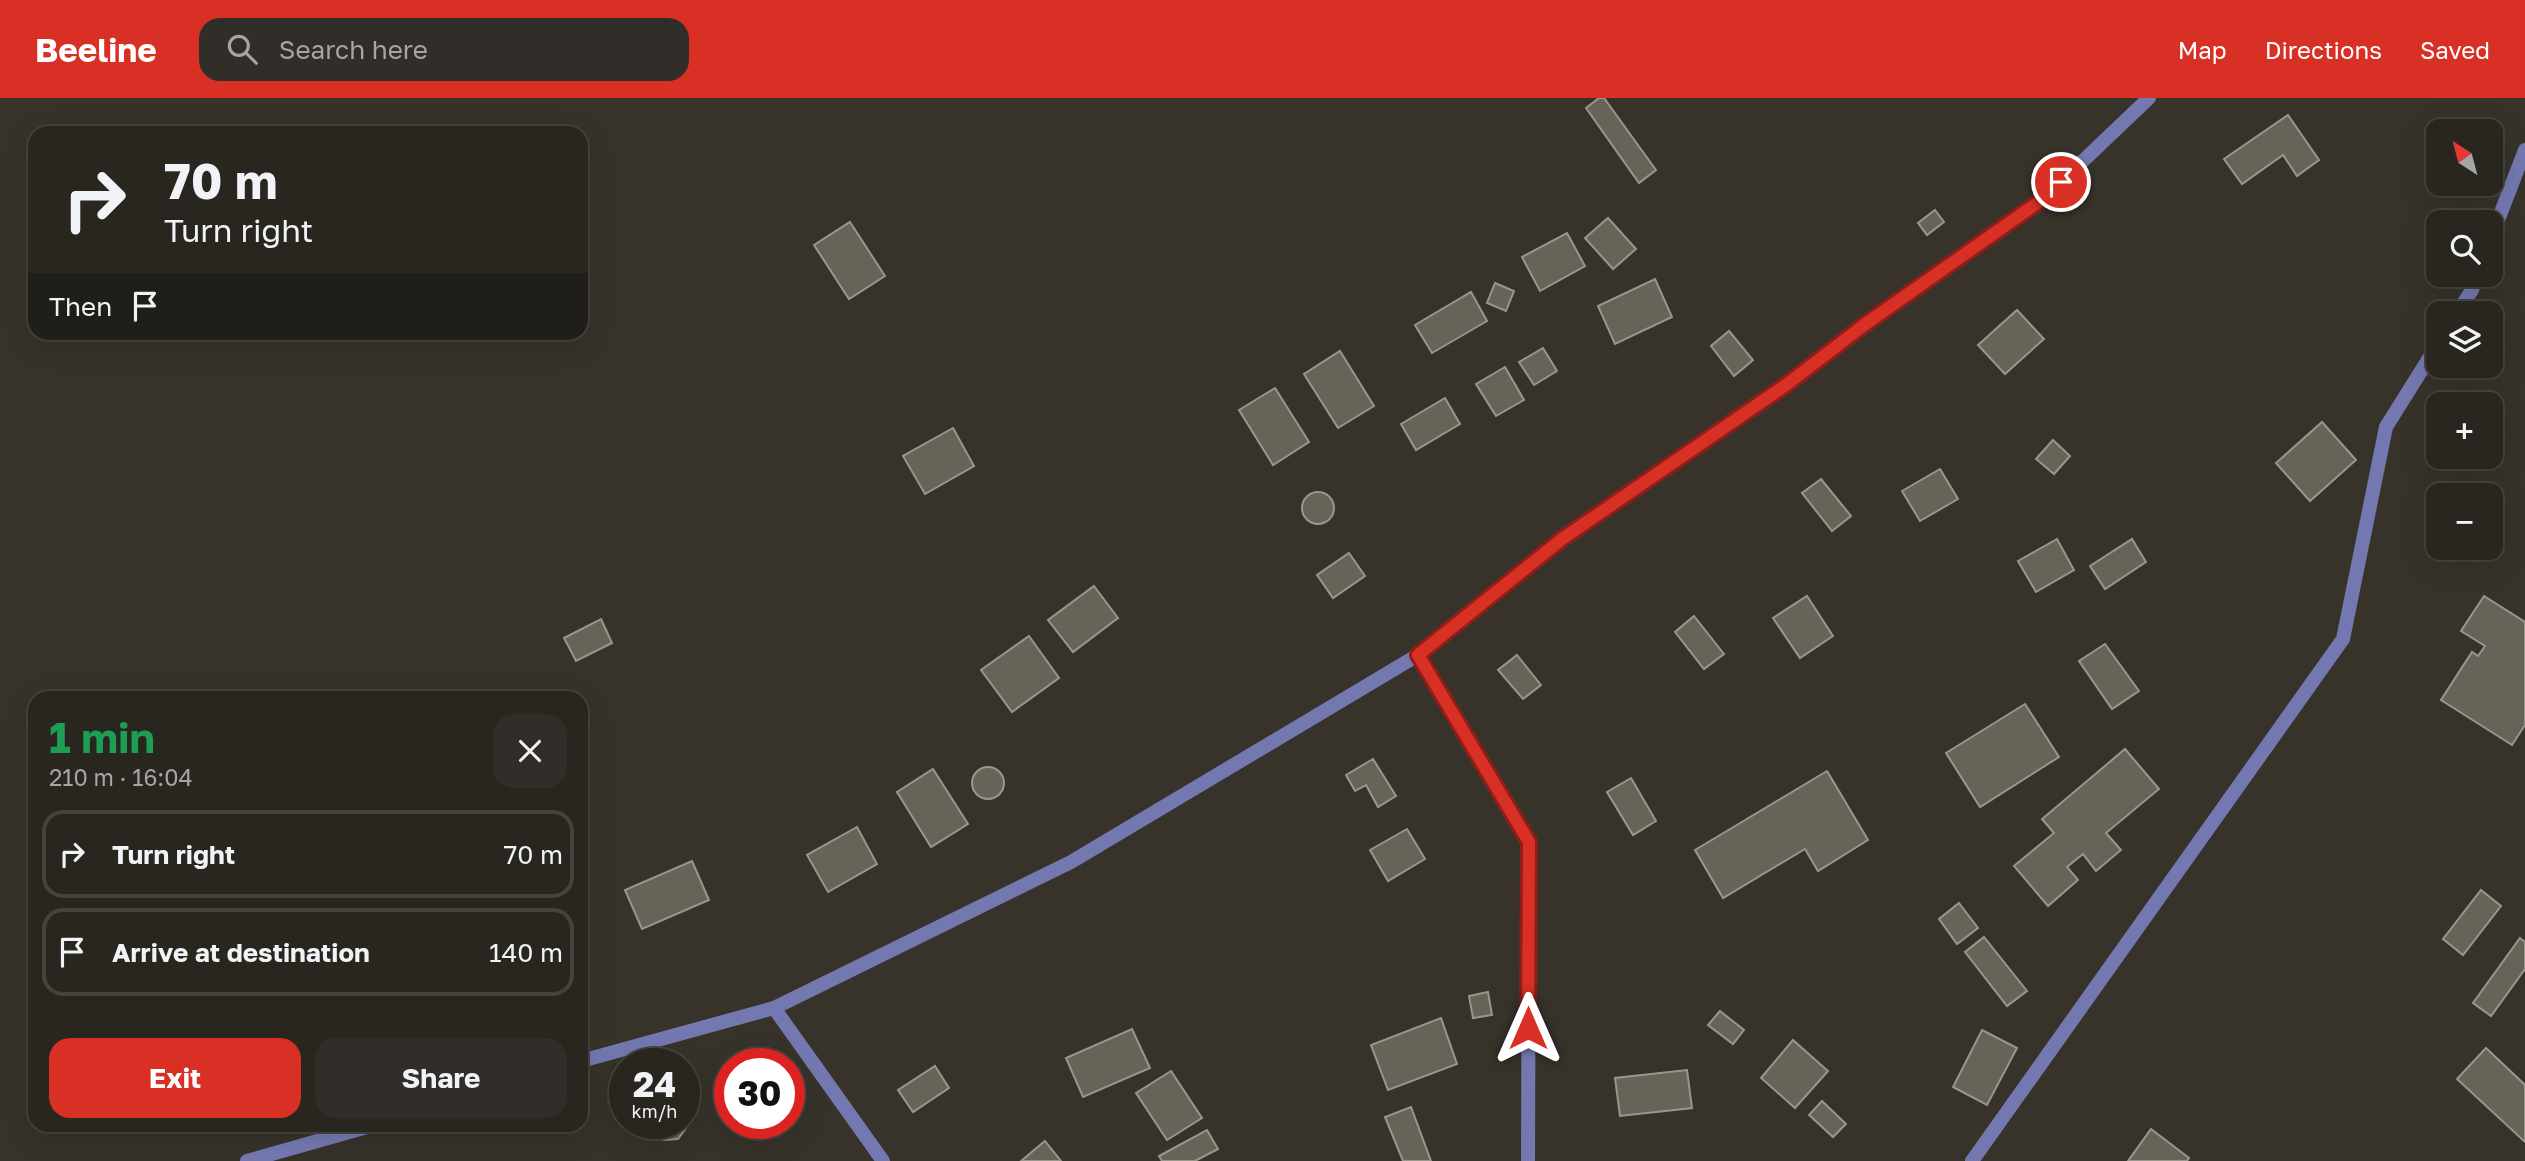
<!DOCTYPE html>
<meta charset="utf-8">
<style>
:root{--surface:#292620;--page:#312e29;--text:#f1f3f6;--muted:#a5a5a5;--line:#45433e;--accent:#d93025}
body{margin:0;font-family:"Golos Text",sans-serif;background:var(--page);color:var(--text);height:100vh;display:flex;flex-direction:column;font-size:26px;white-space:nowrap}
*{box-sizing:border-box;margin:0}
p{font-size:23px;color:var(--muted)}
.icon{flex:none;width:38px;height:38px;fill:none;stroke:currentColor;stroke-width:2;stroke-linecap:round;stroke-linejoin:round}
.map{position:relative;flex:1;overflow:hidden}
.side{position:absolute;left:28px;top:593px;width:560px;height:441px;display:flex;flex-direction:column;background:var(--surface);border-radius:21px;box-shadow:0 7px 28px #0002,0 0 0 2px var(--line)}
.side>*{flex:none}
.guide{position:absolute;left:28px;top:28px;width:560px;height:214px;border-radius:21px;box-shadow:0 7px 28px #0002,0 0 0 2px var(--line);background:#292620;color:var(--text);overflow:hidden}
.needle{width:46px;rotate:324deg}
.tools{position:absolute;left:2426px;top:21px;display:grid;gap:14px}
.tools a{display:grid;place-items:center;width:77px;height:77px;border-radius:14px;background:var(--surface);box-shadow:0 7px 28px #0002,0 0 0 2px var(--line);font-size:35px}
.speed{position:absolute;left:609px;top:950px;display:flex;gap:14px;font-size:35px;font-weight:700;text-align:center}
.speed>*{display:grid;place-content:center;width:91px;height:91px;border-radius:50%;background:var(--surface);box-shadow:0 7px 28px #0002,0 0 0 2px var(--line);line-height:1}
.speed small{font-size:18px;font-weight:400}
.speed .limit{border:10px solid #d22;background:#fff;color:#111}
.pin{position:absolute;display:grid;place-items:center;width:60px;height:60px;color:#fff;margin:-30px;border:4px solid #fff;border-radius:50%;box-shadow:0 2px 7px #0007}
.me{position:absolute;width:77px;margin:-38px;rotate:0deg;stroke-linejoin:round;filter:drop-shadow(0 0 5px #0008)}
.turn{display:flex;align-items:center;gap:24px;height:147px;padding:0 21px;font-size:32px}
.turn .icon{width:91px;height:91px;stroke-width:2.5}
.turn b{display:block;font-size:49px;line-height:60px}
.then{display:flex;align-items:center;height:66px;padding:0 21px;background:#0003;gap:14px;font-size:26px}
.round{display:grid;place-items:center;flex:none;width:74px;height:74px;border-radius:21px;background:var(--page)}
.head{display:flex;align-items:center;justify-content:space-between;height:119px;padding:0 21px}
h1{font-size:42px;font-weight:700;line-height:52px;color:#1e9e55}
.button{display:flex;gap:14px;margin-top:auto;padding:14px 21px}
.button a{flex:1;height:80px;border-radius:21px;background:var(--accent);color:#fff;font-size:28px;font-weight:700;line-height:80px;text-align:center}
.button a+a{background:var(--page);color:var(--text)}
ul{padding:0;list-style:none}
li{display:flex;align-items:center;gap:21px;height:88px;margin:0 14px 10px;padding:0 7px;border:4px solid var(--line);border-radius:21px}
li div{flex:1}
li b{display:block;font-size:26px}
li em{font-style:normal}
header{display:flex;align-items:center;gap:42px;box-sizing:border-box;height:98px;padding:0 35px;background:var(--accent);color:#fff}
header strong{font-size:33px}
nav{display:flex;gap:38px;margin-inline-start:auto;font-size:24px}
.search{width:490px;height:63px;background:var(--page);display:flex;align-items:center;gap:18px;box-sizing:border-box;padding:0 24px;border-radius:21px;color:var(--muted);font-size:26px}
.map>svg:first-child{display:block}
.building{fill:#676359;stroke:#9a968c;stroke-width:2}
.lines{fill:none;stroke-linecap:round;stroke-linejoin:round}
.minor{stroke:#7379b0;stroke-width:14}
.route-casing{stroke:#8d1f18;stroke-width:18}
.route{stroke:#d93025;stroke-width:12}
</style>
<header>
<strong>Beeline</strong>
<div class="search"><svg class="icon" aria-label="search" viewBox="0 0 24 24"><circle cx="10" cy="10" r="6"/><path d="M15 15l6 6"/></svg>Search here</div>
<nav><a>Map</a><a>Directions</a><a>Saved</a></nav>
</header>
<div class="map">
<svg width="2525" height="1063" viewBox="0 0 2525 1063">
<rect width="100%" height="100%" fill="#37332b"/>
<!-- building -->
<g class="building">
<polygon points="1599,0 1604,0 1656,72 1639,85 1586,10"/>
<polygon points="2288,17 2319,62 2297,78 2283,57 2242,86 2224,61"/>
<polygon points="1935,112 1944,124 1927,137 1918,125"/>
<polygon points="1608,120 1636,151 1613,171 1585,140"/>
<polygon points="850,124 885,178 849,201 814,147"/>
<polygon points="1567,135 1585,168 1540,193 1522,159"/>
<polygon points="1655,181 1672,219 1615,246 1598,208"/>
<polygon points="1495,185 1514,193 1506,213 1487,205"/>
<polygon points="1471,194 1487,223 1432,255 1415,227"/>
<polygon points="2017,212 2044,241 2005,276 1978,247"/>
<polygon points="1729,233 1753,262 1734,278 1711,248"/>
<polygon points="1543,250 1557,273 1534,287 1519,264"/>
<polygon points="1340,253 1374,308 1338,330 1304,276"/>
<polygon points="1505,269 1524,302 1496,318 1476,286"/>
<polygon points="1275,290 1309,344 1273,367 1239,312"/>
<polygon points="1445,300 1460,326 1416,352 1401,326"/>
<polygon points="2322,324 2356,362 2310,403 2276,365"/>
<polygon points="953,330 974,368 925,396 903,358"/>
<polygon points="2053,342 2070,358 2054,376 2036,361"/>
<polygon points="1940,371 1958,401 1920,423 1902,393"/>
<polygon points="1821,381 1851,418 1832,433 1802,395"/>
<circle cx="1318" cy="410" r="16"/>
<polygon points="2057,441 2074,472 2036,494 2018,463"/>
<polygon points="2132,441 2146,464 2105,491 2090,468"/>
<polygon points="1349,455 1365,478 1333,500 1317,477"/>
<polygon points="1094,488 1118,520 1073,554 1048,522"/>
<polygon points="1807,498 1833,538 1800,560 1773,520"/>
<polygon points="2484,498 2525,524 2525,627 2512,647 2441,602 2472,554 2478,558 2485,548 2461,533"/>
<polygon points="1694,518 1724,556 1704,571 1675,534"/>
<polygon points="601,521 612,545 576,563 564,540"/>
<polygon points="1029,538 1059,580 1012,614 981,572"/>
<polygon points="2105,546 2139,593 2112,611 2079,563"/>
<polygon points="1517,557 1541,587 1523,601 1498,572"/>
<polygon points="2025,606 2059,659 1980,709 1946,655"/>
<polygon points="2125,651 2159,691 2106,735 2121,752 2096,773 2083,756 2067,769 2078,782 2048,808 2014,768 2054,735 2042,721"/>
<polygon points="1373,661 1396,698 1378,709 1366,687 1355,693 1346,677"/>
<circle cx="988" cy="685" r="16"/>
<polygon points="933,671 968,726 931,749 897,694"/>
<polygon points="1827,673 1868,742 1818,773 1805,751 1723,800 1695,752"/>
<polygon points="1631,680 1656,723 1633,737 1607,694"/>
<polygon points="857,729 877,766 828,794 807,757"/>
<polygon points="1407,731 1425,761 1388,783 1370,752"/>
<polygon points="692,763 709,802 642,831 625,792"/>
<polygon points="2481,792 2501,808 2463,857 2443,841"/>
<polygon points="1959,805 1978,830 1957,846 1939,821"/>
<polygon points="1984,839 2027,893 2007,908 1965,854"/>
<polygon points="2520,840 2525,844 2525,871 2491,918 2473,905"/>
<polygon points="1488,894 1492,917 1473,920 1469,898"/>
<polygon points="1720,913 1744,932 1733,946 1708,927"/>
<polygon points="1441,920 1457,966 1388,992 1371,947"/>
<polygon points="1132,931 1150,970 1083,999 1066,960"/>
<polygon points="1982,932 2017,950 1987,1007 1953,989"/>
<polygon points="1793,942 1828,973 1795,1010 1761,980"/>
<polygon points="2486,950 2525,987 2525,1044 2457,981"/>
<polygon points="755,953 763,966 735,966"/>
<polygon points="935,968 949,990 913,1014 898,992"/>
<polygon points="1687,972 1692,1010 1620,1018 1615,980"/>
<polygon points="1171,973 1202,1020 1167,1042 1136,995"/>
<polygon points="1822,1003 1846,1026 1833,1039 1809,1017"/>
<polygon points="1411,1009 1431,1063 1403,1063 1385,1019"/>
<polygon points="684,1020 686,1030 678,1041 664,1042 655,1034 654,1026 684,1026"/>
<polygon points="2151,1031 2189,1060 2187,1063 2128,1063"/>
<polygon points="1207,1032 1218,1051 1195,1063 1162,1063 1159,1058"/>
<polygon points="1045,1043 1061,1063 1021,1063"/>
</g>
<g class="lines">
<!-- minor -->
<g class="minor">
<polyline points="2490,143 2525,52"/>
<polyline points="2457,215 2472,192 2477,177"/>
<polyline points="1418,557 1529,744 1528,1063"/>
<polyline points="774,910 883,1063"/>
<polyline points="581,963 774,910 1071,764 1418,557 1562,441 1786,287 1864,227 2043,101 2149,0"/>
<polyline points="247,1063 374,1027"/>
<polyline points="1972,1063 2343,541 2386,329 2438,246"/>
</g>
</g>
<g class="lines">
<defs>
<polyline id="route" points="1528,930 1529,744 1418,557 1562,441 1786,287 1864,227 2043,101 2061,84"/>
</defs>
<!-- route casing -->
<use href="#route" class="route-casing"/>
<!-- route -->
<use href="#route" class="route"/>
</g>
</svg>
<div class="tools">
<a><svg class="needle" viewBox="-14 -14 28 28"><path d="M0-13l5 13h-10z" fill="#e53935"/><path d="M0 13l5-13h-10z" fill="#a5a5a5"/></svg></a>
<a><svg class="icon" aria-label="search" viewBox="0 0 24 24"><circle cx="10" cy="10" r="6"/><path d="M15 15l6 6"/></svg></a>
<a><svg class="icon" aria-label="layers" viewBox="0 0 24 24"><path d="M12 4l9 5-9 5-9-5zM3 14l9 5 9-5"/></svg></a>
<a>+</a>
<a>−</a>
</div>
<div class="speed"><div>24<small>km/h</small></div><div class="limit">30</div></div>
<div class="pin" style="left:2061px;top:84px;background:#d93025"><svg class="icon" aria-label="arrive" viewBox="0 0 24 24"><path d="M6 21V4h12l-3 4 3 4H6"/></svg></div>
<svg class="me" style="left:1528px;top:930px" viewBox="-20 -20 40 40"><path d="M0-17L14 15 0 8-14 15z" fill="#d93025" stroke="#fff" stroke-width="4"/></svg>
<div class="guide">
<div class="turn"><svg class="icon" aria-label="right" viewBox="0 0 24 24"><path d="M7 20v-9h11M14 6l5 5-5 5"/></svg><div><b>70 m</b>Turn right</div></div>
<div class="then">Then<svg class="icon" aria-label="arrive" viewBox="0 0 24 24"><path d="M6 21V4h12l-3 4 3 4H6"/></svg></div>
</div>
<section class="side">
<div class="head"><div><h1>1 min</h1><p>210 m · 16:04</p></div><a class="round"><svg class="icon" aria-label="close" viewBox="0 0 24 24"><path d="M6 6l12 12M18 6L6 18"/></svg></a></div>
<ul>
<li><svg class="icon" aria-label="right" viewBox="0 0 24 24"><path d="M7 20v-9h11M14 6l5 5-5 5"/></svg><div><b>Turn right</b></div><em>70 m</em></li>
<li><svg class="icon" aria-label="arrive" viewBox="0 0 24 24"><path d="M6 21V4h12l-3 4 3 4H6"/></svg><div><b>Arrive at destination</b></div><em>140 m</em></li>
</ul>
<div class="button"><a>Exit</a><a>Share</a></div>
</section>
</div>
